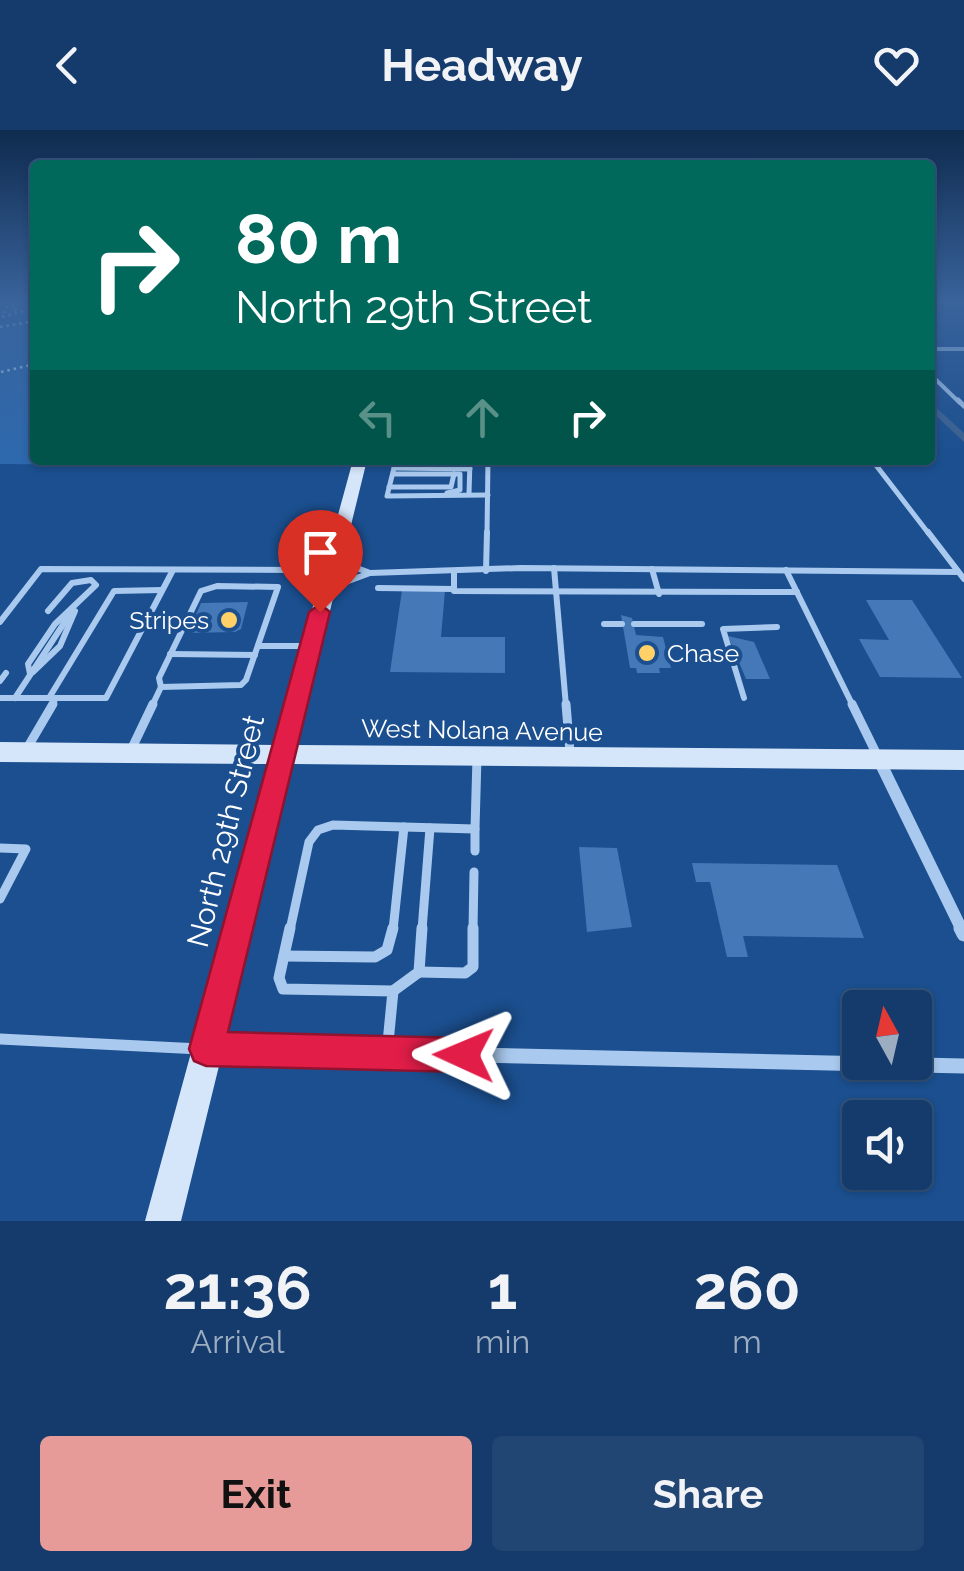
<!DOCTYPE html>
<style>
:root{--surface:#143b6b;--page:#214673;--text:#f1f3f6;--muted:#9dadc1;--line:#33557e;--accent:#e69b98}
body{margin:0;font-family:Raleway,sans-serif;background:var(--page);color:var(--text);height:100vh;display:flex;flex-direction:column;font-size:38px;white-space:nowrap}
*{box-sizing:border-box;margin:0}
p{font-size:32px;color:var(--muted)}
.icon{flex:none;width:55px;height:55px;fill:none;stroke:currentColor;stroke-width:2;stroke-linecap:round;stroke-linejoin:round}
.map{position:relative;height:1091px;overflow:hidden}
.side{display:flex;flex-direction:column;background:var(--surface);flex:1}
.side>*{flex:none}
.banner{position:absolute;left:30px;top:30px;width:905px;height:305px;border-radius:10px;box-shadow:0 2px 8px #0004,0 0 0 2px var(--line);background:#00695c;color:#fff;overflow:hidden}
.needle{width:65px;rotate:352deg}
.controls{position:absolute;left:842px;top:860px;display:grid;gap:20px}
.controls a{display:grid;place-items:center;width:90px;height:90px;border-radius:10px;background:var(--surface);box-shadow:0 2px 8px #0004,0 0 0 2px var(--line);font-size:50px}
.pin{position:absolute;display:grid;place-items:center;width:85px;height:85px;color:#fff;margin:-102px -42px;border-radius:50% 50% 50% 0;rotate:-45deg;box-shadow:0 0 10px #0007}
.pin .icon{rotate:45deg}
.me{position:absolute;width:110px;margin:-55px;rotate:271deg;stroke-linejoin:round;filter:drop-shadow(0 0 8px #0008)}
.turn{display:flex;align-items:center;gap:35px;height:210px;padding:0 40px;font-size:45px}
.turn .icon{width:130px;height:130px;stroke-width:2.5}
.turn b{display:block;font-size:70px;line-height:85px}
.lanes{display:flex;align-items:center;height:95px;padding:0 40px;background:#0003;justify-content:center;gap:50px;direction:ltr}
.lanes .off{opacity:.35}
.eta{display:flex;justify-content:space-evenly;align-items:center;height:170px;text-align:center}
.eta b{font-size:60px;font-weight:700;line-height:70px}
.action{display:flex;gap:20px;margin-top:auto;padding:20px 40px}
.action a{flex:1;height:115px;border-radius:10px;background:var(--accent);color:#111;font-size:40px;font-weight:700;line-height:115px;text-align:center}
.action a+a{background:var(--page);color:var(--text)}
header{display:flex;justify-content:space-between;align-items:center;height:130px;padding:0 40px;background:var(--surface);font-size:45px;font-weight:700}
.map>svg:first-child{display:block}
.green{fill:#2e69ad}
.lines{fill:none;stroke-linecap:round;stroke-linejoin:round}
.canal{fill:#3c6290;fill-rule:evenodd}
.building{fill:#4478b7}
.path{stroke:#a9c9ee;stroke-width:2.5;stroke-dasharray:2.5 4;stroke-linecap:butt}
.lane-far4{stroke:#a9c9ee;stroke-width:4}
.lane-far3{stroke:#a9c9ee;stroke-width:5}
.lane-far2{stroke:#a9c9ee;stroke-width:6}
.lane-far1{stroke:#a9c9ee;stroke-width:9}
.lane{stroke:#a9c9ee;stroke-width:11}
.street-far1{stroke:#a9c9ee;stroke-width:12}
.street{stroke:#a9c9ee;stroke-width:15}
.secondary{fill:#d6e6fa;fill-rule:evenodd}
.route{fill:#e11d48;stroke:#92132f;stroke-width:2.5}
.poi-dot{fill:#ffd166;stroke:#1b4f8f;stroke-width:4}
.labels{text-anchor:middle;stroke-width:8;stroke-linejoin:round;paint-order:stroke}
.poi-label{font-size:25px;fill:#fff;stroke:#1b4f8f;text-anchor:end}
.street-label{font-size:25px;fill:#fff;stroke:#1b4f8f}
.near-street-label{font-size:30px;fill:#fff;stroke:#1b4f8f}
</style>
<header><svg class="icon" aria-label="back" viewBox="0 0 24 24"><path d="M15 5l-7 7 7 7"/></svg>Headway<svg class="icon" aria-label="heart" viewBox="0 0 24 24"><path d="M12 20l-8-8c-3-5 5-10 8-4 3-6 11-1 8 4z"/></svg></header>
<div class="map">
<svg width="964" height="1091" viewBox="0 0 964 1091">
<rect width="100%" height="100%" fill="#1b4f8f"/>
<!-- green -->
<polygon class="green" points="0,170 35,170 35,330 337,330 335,337 0,334"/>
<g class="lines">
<!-- canal -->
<polygon class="canal" points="930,272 964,303 964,312 930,280"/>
</g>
<!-- building -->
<g class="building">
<polygon points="402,460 445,461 441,507 505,507 505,543 390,542"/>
<polygon points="866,470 912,470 962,548 880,547 859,509 889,510"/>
<polygon points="248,472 241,499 235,502 188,503 201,473"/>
<polygon points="621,485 632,488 636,505 663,507 671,538 659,538 660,543 637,543 636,538 630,538"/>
<polygon points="728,506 754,512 770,549 746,549"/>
<polygon points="579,717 617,718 632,797 587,802"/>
<polygon points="692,733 837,735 864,808 743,806 748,827 727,827 710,752 696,752"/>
</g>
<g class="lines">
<!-- path -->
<g class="path">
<polyline points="15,181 16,176 6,177 2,187 35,178"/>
<polyline points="0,197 35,191"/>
<polyline points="1,242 35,234"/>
</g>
<!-- lane-far4 -->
<g class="lane-far4">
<polyline points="930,170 964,171"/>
<polyline points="930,219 964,219"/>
<polyline points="930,244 960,273"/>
</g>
<!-- lane-far3 -->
<g class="lane-far3">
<polyline points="958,270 964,276"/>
<polyline points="396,330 387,366 488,365"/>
<polyline points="872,330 929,404"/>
<polyline points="394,338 470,339"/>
<polyline points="393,344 454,344"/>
<polyline points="389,357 451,357 454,344"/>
<polyline points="447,363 460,360 460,344 454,344"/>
<polyline points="469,364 470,330"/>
<polyline points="487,404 488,330"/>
</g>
<!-- lane-far2 -->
<g class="lane-far2">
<polyline points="928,402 964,449"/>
<polyline points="341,417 349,435 370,443 521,438 958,442"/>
<polyline points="554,438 566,576"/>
<polyline points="652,439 659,464"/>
<polyline points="301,440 326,457"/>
<polyline points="786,440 853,576"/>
<polyline points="486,441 487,402"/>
<polyline points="454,443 454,461 797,462"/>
<polygon points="217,456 278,457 246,550 241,555 161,557 159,548 201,461"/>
<polyline points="378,458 454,459"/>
<polyline points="329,470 343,453 370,443"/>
<polyline points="0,492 41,439 301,440 332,428"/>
<polyline points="604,494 622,494"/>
<polyline points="634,494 702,494"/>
<polyline points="258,516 308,516"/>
<polyline points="170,524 255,525"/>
<polyline points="33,542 60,516 75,481"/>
<polyline points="30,544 28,534 55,494 96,455 91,450 72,453 48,481"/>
<polyline points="0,551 6,543"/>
<polyline points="0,568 56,568 51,576"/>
<polyline points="15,568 70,484"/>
<polyline points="49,568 114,461 162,460"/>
<polyline points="56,568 106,568 173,440"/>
<polyline points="744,568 723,499 777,497"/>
<polyline points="152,576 161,557"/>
</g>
<!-- lane-far1 -->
<g class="lane-far1">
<polyline points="566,574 570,623"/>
<polyline points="852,574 879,629"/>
<polyline points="26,620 53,574"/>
<polyline points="131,620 153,574"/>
<polyline points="475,699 475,721"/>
<polyline points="0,718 26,719 0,769"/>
<polyline points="290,800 309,712 318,700 333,695 475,699 477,627"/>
<polyline points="393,800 404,697"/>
<polyline points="422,800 430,698"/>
<polyline points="473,800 474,742"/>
</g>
<!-- lane -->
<g class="lane">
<polyline points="290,798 279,848 283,859 393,861 387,923"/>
<polyline points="284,826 375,827 387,820 393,798"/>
<polyline points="419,842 465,843 473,837 473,798"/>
<polyline points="393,861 419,842 422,798"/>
<polyline points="0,909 200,919"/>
</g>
<!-- street-far1 -->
<polyline class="street-far1" points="880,632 962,800"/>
<!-- street -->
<g class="street">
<polyline points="961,798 964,804"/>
<polyline points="212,919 964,936"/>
</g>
<!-- secondary -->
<polygon class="secondary" points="353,330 367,330 297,615 964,620 964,640 293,634 181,1091 145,1091 270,634 0,632 0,612 275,615"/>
</g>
<!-- sky -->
<linearGradient id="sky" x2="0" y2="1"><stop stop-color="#0f2b4f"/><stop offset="0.53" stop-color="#39639b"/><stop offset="1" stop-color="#39639b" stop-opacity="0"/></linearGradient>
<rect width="964" height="323" fill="url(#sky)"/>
<!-- route -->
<polygon class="route" points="320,474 330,482 228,902 464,908 476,913 481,925 476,937 464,942 206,936 194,931 189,919 309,482"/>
<!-- markers -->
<g class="poi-dot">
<circle cx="229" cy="490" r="10"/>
<circle cx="647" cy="523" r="10"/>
</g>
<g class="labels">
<!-- poi labels -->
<g class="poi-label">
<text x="209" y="499">Stripes</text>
<text x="667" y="532" text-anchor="start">Chase</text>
</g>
<!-- street labels -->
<g class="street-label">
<text transform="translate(482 600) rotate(1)" y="9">West Nolana Avenue</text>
</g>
<!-- near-street labels -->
<g class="near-street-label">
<text transform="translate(226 701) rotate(-76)" y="10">North 29th Street</text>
</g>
</g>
</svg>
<div class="controls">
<a><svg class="needle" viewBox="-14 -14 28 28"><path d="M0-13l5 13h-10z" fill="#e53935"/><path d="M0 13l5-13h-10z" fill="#9dadc1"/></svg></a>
<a><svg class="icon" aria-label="sound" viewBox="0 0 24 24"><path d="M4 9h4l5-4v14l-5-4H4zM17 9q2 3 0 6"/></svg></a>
</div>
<div class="pin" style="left:320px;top:482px;background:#d93025"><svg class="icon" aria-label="arrive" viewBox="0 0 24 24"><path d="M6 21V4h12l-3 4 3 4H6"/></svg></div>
<svg class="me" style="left:464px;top:925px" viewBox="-20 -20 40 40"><path d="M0-17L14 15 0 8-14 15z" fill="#e11d48" stroke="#fff" stroke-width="4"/></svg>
<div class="banner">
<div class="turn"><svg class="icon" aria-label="right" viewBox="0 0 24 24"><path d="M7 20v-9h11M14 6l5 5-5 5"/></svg><div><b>80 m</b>North 29th Street</div></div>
<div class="lanes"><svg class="icon off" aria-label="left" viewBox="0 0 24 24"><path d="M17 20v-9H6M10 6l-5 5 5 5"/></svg><svg class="icon off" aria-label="ahead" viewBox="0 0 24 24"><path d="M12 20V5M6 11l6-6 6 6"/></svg><svg class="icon" aria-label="right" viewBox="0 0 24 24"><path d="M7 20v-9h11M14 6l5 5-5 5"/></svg></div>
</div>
</div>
<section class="side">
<div class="eta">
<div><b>21:36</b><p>Arrival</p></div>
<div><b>1</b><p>min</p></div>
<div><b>260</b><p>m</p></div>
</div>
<div class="action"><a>Exit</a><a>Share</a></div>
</section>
